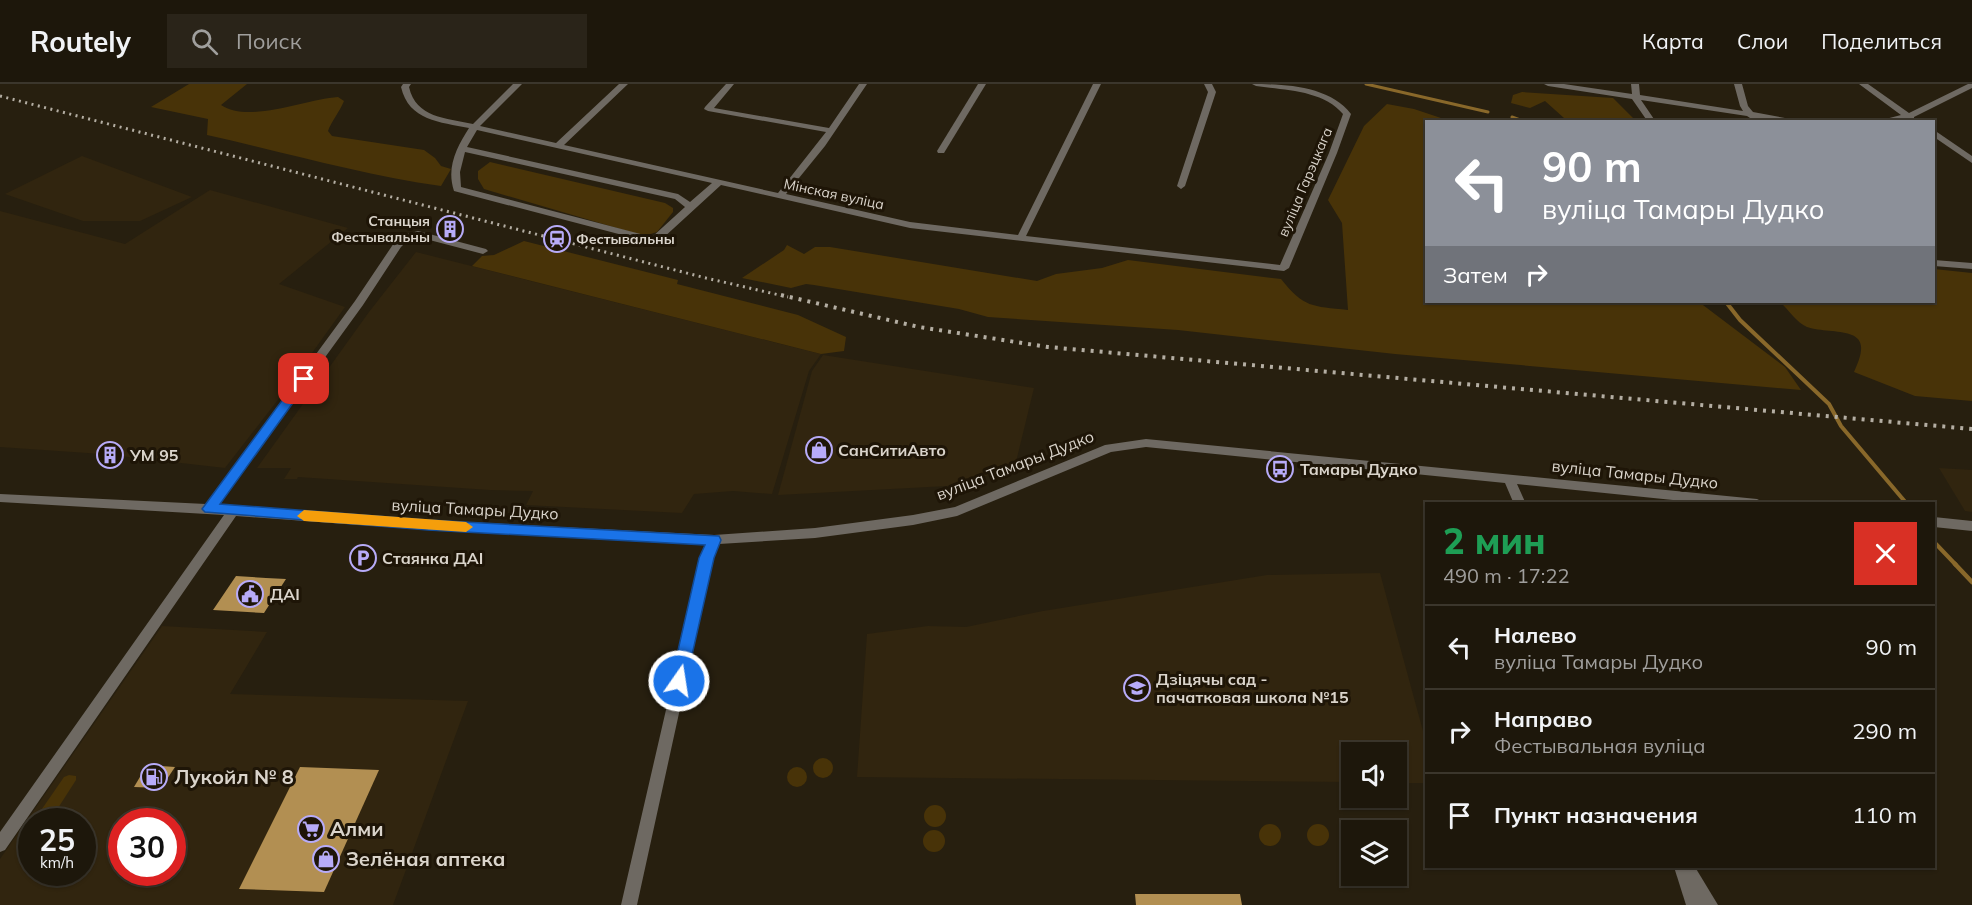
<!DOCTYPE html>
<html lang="ru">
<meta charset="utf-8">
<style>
:root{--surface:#1d170b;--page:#2a2419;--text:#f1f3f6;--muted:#a09f9d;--line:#3b362c}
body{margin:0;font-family:Mulish,sans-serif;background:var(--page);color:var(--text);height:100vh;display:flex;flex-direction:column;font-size:22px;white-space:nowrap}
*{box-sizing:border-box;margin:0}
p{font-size:20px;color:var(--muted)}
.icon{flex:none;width:33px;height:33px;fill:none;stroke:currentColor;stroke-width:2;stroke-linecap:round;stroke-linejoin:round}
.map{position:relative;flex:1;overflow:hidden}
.panel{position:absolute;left:1425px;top:418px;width:510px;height:366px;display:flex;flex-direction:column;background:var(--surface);border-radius:0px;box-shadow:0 2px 4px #0004,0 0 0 2px var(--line)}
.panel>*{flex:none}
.guide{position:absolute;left:1425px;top:36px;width:510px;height:183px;border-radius:0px;box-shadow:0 2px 4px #0004,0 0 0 2px var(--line);background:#8c9099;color:#fff;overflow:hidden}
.fabs{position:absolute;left:1341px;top:658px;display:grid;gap:12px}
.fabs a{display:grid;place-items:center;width:66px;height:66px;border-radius:0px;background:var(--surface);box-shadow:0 2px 4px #0004,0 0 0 2px var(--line);font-size:30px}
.speed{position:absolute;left:18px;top:724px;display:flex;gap:12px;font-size:30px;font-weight:700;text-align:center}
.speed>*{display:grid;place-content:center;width:78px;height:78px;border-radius:50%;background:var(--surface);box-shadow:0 2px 4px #0004,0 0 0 2px var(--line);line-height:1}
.speed small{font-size:15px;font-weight:400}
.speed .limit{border:9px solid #d22;background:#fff;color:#111}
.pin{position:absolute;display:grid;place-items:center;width:51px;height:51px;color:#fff;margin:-26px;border-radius:12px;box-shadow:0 3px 9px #0006}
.me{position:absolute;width:66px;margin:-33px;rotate:13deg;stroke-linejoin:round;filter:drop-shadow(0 0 4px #0008)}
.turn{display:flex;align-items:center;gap:21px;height:126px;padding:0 18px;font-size:27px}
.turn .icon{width:78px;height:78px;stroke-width:2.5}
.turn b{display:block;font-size:42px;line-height:51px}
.then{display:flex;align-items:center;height:57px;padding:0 18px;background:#0003;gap:12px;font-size:22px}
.round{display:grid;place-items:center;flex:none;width:63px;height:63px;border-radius:0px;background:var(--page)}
.headline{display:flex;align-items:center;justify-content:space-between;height:102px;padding:0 18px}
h1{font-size:36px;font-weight:800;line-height:45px;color:#1e9e55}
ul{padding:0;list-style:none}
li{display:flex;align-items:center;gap:18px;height:84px;padding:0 18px;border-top:2px solid var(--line)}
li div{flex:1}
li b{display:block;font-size:22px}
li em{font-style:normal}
header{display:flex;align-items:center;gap:36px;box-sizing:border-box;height:84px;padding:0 30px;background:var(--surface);border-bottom:2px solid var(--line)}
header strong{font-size:28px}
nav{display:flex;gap:33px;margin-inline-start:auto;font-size:21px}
.search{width:420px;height:54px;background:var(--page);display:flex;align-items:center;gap:15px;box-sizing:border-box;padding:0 21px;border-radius:0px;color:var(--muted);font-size:22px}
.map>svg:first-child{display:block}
.built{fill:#31250f;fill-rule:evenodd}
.green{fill:#483308}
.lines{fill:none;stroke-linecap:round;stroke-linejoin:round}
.stream-far2{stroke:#89682a;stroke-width:3}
.stream-far1{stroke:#89682a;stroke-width:4}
.stream{stroke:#89682a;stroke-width:4.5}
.building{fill:#b28f52}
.minor{fill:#6e6962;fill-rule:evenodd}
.rail-far1{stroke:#b4aea3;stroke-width:3;stroke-dasharray:2 4.5;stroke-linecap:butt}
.rail{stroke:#b4aea3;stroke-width:4;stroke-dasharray:3 6;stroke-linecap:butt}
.route{fill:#1a73e8;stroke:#114b97;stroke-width:1.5}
.slow{fill:#f59e0b}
.labels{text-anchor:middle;stroke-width:6;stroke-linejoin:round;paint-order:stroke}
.far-street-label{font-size:14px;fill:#dad4cb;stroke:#1e1507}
.far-poi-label{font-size:14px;font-weight:bold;fill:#dad4cb;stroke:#1e1507;text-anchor:end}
.poi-label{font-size:16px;font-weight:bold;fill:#dad4cb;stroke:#1e1507;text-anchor:start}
.street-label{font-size:16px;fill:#dad4cb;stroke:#1e1507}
.near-poi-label{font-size:20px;font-weight:bold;fill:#dad4cb;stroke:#1e1507;text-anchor:start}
</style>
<header>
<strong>Routely</strong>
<div class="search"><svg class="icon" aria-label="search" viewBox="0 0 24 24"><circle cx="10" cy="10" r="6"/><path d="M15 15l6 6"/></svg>Поиск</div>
<nav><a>Карта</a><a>Слои</a><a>Поделиться</a></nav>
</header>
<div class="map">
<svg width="1972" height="821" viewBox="0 0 1972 821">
<rect width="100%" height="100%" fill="#271f0f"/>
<!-- built -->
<g class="built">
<polygon points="82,72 192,113 140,137 83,137 5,110"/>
<polygon points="210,106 348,144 279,200 345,223 284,308 225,384 102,370 0,363 0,127 125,160"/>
<polygon points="416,168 821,270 809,287 772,410 733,407 694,410 682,429 526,421 533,407 490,406 298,393 297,395 284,395 291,384 257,384 369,228"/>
<polygon points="823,271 1034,304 1016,378 966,401 778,411 812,287"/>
<polygon points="1939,384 1972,386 1972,428 1965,427"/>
<polygon points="1380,489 1426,658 1426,699 1397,699 1396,669 1352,669 1351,698 857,693 867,550 928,542 966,543 1043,527 1267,491"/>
<path d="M 162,542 L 267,548 L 230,610 L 468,617 L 393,821 L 0,821 L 0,775 ZM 32,738 L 82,738 L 82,789 L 32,789 ZM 122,738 L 172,738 L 172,789 L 122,789 Z"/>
</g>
<!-- green -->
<g class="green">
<path d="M 189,0 L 247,0 L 221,21 C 249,40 306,15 338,13 L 344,17 C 340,27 331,38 328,47 L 332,52 L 424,66 L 435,74 L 441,82 L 451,85 L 441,102 C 363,91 284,68 207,51 L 208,35 L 151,23 Z"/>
<polygon points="1522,8 1613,14 1636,37 1563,37 1564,34 1545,17 1530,24 1511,19 1513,11"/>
<path d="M 1387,20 L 1414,25 L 1450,37 L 1426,38 L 1426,218 L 1699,218 L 1785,283 L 1801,306 L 1395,270 L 1178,246 L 988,233 L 959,225 L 814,201 L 806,200 L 791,204 L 742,194 L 784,166 L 787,161 L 804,170 L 815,163 L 830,163 L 1037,197 L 1056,190 L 1102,184 L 1128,176 L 1281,195 C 1304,224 1312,222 1348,226 L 1342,139 L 1328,116 L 1364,42 Z"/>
<polygon points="490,78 665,119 673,124 673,128 657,148 644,152 484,105 478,95 478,87"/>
<polygon points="524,157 678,196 677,200 798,231 846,253 844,267 821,270 472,182 482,172 494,171"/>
<path d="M 1934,185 L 1972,189 L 1972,317 L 1915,312 L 1854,288 C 1879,238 1834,252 1807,243 C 1797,239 1788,225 1780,218 L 1934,218 Z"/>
<circle cx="823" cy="684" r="10"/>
<circle cx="797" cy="693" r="10"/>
<polygon points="69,691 76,692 76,696 49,738 33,738 64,693"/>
<circle cx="935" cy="732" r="11"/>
<circle cx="1270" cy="751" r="11"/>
<circle cx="1318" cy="751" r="11"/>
<circle cx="934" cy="757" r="11"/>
</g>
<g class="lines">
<!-- stream-far2 -->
<g class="stream-far2">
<polyline points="1366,0 1488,28"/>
<polyline points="1512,33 1526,38"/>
</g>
<!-- stream-far1 -->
<g class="stream-far1">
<polyline points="1726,218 1740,236 1829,320 1841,342 1907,420"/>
<polyline points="1936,460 1956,481"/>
</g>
<!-- stream -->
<polyline class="stream" points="1955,480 1972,498"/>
</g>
<!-- building -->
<g class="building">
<polygon points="236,492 266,494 286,495 264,529 213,526"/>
<polygon points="147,681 175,683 161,704 134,703"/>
<polygon points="300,683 379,686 324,808 239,805"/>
<polygon points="1135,810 1240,810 1242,821 1136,821"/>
</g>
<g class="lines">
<!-- minor -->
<g class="minor">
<path d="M 403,0 L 411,0 L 409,3 C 416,34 446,34 473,40 L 513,0 L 522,0 L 480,42 L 556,59 L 619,0 L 628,0 L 564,61 L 778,109 L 826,48 L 708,27 L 704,25 L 705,23 L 726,0 L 734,0 L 714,24 L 829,44 L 859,0 L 867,0 L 825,62 L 786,110 L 910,138 L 1018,151 L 1093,0 L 1101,0 L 1026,152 L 1280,181 L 1329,69 L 1343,30 C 1323,6 1284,6 1256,2 L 1252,0 C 1285,0 1330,2 1351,30 L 1337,69 L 1289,184 L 1284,187 L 910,144 L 721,101 L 662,155 L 653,159 L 454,107 C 446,83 457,63 469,44 C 440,38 409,37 401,3 ZM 477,46 L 712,99 L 690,118 L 678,110 L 467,63 ZM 465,68 L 675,115 L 685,123 L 652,153 L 461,103 L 460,88 Z"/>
<polygon points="978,0 986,0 944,69 938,69 937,67"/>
<polygon points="1204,0 1212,0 1216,8 1185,102 1181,105 1177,102 1208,8"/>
<polygon points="1544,0 1564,0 1632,10 1631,0 1639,0 1640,11 1743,27 1740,22 1734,0 1742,0 1748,22 1753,28 1807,38 1783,38 1757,34 1753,36 1747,32 1641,16 1656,38 1648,38 1632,15 1548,2"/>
<polygon points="1859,0 1868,0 1909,29 1968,0 1972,0 1972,4 1914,33 1914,36 1874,38 1901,31"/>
<polygon points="1934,46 1972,72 1972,79 1934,53"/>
<polygon points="418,147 486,165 488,167 483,170 418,153 409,155 401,163 363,221 218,421 428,436 714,451 815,444 913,431 955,423 1105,361 1146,355 1757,415 1761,417 1763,420 1712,420 1517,400 1526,420 1514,420 1505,399 1146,363 1111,368 957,432 913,441 815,454 719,460 713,474 637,821 621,821 701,474 706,460 428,446 236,432 5,766 0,768 0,748 224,431 0,418 0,410 206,420 355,217 394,159 403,151"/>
<polygon points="1934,176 1972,179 1972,185 1934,182"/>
<polygon points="1934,433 1972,437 1972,447 1934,443"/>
<polygon points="1674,783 1695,783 1718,821 1686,821"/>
</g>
<!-- rail-far1 -->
<polyline class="rail-far1" points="0,12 706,194 788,213"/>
<!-- rail -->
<polyline class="rail" points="781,211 919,243 1048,263 1972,345"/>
</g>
<!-- route -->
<polygon class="route" points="304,290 308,292 310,295 308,298 220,420 428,436 719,452 721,456 714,474 685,602 679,604 674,602 671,597 699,474 705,461 428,446 205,428 202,425 205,421 300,292"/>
<!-- slow -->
<polygon class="slow" points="304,426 466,438 473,443 466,448 304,437 297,432"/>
<!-- icons -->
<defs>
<symbol id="building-ring" viewBox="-11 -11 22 22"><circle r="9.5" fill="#1e1507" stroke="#b7abf8" stroke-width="1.5"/><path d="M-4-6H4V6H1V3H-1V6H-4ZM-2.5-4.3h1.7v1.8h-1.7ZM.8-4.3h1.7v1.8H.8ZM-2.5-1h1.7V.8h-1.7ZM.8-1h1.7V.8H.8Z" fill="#b7abf8"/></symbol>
<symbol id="station-ring" viewBox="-11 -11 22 22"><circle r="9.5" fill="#1e1507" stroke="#b7abf8" stroke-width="1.5"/><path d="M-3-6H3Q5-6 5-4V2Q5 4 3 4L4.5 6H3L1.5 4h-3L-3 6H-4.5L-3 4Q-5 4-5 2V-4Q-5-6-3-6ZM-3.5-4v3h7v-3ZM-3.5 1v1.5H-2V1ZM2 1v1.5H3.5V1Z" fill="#b7abf8"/></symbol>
<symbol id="shop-ring" viewBox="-11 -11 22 22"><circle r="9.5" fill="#1e1507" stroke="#b7abf8" stroke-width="1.5"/><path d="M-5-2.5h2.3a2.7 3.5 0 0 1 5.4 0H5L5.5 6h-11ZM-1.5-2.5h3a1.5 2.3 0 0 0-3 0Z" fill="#b7abf8"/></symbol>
<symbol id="bus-ring" viewBox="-11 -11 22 22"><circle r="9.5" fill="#1e1507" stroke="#b7abf8" stroke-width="1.5"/><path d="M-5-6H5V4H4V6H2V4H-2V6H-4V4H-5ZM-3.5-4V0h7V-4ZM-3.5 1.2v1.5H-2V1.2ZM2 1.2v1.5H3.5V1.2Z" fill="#b7abf8"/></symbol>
<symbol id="parking-ring" viewBox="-11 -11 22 22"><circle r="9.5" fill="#1e1507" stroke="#b7abf8" stroke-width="1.5"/><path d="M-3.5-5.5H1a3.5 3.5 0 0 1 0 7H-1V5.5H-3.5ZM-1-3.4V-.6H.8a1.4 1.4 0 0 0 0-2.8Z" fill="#b7abf8"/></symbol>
<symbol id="civic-ring" viewBox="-11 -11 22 22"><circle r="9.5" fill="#1e1507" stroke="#b7abf8" stroke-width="1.5"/><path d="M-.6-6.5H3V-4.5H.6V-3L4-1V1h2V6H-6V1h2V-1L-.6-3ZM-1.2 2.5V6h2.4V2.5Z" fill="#b7abf8"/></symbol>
<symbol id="school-ring" viewBox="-11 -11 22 22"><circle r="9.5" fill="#1e1507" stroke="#b7abf8" stroke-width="1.5"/><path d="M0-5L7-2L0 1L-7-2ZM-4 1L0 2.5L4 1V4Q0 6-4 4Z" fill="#b7abf8"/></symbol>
<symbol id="fuel-ring" viewBox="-11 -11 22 22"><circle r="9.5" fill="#1e1507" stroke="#b7abf8" stroke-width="1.5"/><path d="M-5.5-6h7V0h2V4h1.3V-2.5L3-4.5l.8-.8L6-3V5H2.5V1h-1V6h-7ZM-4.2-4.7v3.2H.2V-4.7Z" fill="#b7abf8"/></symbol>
<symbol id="supermarket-ring" viewBox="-11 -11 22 22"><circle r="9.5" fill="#1e1507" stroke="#b7abf8" stroke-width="1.5"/><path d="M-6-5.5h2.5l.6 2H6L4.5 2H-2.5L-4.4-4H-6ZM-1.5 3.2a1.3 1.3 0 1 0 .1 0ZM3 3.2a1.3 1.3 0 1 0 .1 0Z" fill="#b7abf8"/></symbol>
</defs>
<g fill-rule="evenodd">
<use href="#building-ring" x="435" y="130" width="30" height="30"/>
<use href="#station-ring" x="542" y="140" width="30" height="30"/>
<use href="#shop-ring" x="804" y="351" width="30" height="30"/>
<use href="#building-ring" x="95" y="356" width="30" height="30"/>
<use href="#bus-ring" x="1265" y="370" width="30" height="30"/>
<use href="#parking-ring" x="348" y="459" width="30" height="30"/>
<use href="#civic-ring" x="235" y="495" width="30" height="30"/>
<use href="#school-ring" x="1122" y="589" width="30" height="30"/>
<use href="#fuel-ring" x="139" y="678" width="30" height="30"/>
<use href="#supermarket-ring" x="296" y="730" width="30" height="30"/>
<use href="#shop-ring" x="311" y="760" width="30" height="30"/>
</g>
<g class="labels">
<!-- far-street labels -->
<g class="far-street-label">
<text transform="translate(1305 98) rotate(-67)" y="5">вуліца Гарэцкага</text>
<text transform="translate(834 110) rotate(12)" y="5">Мінская вуліца</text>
</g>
<!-- far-poi labels -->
<g class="far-poi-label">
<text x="430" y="142">Станцыя<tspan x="430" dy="16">Фестывальны</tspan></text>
<text x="576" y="160" text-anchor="start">Фестывальны</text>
</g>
<!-- poi labels -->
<g class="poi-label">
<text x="838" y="372">СанСитиАвто</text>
<text x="130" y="377">УМ 95</text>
<text x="1300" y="391">Тамары Дудко</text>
<text x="382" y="480">Стаянка ДАІ</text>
<text x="270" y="516">ДАІ</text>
<text x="1156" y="601">Дзіцячы сад -<tspan x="1156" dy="18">пачатковая школа №15</tspan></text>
</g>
<!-- street labels -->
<g class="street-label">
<text transform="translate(1015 381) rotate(-21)" y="6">вуліца Тамары Дудко</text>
<text transform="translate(1635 390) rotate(6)" y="6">вуліца Тамары Дудко</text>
<text transform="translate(475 425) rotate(3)" y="6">вуліца Тамары Дудко</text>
</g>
<!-- near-poi labels -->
<g class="near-poi-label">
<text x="174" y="700">Лукойл № 8</text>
<text x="330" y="752">Алми</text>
<text x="346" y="782">Зелёная аптека</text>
</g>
</g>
</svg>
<div class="fabs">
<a><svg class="icon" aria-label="sound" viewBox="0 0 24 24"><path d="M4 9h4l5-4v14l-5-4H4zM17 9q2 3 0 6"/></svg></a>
<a><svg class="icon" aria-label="layers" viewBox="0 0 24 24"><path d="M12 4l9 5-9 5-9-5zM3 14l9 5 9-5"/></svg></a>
</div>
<div class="speed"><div>25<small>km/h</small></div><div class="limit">30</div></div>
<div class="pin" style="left:304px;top:295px;background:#d93025"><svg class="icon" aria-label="arrive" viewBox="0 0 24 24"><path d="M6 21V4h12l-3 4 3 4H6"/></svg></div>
<svg class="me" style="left:679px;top:597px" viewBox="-20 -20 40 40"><circle r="17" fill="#1a73e8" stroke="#fff" stroke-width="3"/><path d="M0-11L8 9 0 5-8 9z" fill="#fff"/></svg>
<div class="guide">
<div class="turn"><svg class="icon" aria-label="left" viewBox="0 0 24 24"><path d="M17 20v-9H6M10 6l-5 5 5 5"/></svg><div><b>90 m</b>вуліца Тамары Дудко</div></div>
<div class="then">Затем<svg class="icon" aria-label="right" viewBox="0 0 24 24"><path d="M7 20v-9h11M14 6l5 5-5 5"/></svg></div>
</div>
<section class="panel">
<div class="headline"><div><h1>2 мин</h1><p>490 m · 17:22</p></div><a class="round" style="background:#d93025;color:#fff"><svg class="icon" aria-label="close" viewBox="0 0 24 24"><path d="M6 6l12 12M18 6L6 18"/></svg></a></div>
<ul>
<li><svg class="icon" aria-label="left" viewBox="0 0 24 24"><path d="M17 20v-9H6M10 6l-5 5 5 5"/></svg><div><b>Налево</b><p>вуліца Тамары Дудко</p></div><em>90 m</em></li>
<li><svg class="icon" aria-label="right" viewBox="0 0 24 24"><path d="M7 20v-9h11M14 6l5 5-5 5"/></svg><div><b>Направо</b><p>Фестывальная вуліца</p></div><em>290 m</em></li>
<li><svg class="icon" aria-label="arrive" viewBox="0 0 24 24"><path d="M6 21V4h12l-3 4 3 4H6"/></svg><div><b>Пункт назначения</b></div><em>110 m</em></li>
</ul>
</section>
</div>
